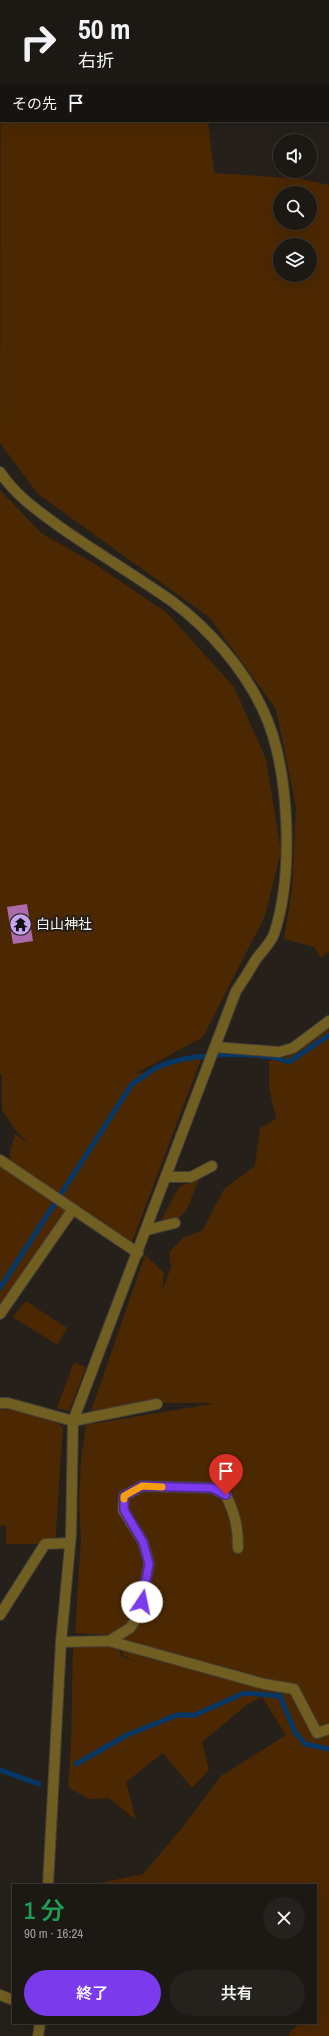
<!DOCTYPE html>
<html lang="ja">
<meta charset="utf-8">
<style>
:root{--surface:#1c1814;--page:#25211d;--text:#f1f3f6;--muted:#a0a0a0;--line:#3a3734;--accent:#7c3aed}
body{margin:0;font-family:"Archivo Narrow","Noto Sans JP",sans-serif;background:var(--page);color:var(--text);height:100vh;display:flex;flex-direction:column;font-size:15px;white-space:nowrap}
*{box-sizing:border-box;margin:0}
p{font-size:13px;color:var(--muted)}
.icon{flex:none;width:22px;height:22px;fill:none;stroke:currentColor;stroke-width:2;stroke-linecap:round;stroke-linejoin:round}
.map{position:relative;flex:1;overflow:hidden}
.details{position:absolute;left:12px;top:1884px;width:305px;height:140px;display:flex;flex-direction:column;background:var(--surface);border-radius:0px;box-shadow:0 4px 16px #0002,0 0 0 1px var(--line)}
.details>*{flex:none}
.banner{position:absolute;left:0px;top:0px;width:329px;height:122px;box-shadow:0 4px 16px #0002,0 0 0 1px var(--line);background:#1c1814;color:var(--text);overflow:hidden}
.controls{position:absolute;left:273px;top:134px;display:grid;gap:8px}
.controls a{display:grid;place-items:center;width:44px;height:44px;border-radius:50%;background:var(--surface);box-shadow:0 4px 16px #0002,0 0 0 1px var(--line);font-size:20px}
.pin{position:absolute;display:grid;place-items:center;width:34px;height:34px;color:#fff;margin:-41px -17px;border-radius:50% 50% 50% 0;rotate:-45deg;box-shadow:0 0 4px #0007}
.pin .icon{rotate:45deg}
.me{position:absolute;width:44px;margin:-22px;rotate:11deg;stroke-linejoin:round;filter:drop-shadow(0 0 3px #0008)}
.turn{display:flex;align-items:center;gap:14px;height:84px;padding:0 12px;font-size:18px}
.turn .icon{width:52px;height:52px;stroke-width:2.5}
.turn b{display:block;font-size:28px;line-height:34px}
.then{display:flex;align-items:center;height:38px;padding:0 12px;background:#0003;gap:8px;font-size:15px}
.round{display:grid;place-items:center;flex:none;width:42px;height:42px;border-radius:21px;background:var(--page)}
.headline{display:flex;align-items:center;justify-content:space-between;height:68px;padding:0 12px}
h1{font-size:24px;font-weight:600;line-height:30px;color:#1e9e55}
.primary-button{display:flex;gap:8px;margin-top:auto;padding:8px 12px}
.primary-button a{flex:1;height:46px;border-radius:24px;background:var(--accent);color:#fff;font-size:16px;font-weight:600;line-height:46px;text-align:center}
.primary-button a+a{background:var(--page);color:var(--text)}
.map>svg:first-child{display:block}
.green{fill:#4c2802;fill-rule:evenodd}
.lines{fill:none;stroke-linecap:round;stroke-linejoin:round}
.stream{stroke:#053767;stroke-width:5}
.building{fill:#ac6aab}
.street-casing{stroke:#433e39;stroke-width:12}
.street{stroke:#715e21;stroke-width:10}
.route-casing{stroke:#51269a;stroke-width:10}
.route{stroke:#7c3aed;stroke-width:7}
.slow{stroke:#f59e0b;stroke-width:7}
.labels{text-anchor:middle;stroke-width:4;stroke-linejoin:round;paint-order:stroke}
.poi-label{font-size:14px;fill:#f8f4f1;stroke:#26201b;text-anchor:start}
</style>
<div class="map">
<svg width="329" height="2036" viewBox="0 0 329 2036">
<rect width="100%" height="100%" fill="#26201b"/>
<!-- green -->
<g class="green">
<path d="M 1,15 L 1,121 L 208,121 L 214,173 L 302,179 L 329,185 L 329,952 L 321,958 L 314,947 L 284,939 L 292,889 L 296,807 L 276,709 L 209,617 L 38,494 L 0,443 ZM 280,193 L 310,193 L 310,223 L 280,223 ZM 280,245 L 310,245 L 310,275 L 280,275 Z"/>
<polygon points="0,490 41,533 95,564 167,613 234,687 266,759 281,852 265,916 203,1037 133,1075 202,1056 132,1242 77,1208 0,1312 0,1288 18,1259 0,1285 0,1160 11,1167 10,1152 15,1134 30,1145 16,1131 2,1110 2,1075 0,1074"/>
<polygon points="329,1023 329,2036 289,2036 290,2032 300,2023 316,2023 316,1885 100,1885 100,1883 143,1874 182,1828 221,1776 286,1735 262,1697 248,1704 202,1742 209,1770 192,1788 163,1753 126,1782 136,1820 109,1798 89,1799 68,1787 71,1747 73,1644 109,1641 119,1648 121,1656 137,1662 123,1655 117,1632 106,1635 75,1633 81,1538 79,1504 81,1459 86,1425 216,1403 165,1403 90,1414 145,1255 164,1273 162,1292 171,1267 169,1252 183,1238 203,1230 224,1189 255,1166 260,1128 276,1119 269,1087 269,1061 287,1056 316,1031"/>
<polygon points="199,1179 187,1209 175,1223 159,1224 179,1187"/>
<polygon points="26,1301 67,1328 57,1345 13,1317"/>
<polygon points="74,1362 86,1367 69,1411 57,1408"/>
<path d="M 0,1409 C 16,1409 51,1416 63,1427 L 55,1544 L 6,1544 L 6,1526 L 0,1525 Z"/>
</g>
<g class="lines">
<!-- stream -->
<g class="stream">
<path d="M 0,1288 L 132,1084 C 141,1079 149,1071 158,1067 C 189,1053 258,1050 289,1062 L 329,1035"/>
<polyline points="76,1764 127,1735 177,1715 195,1715 244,1693 280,1696 295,1732 305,1744 329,1749"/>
<polyline points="0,1770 39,1784"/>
</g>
</g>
<!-- building -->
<polygon class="building" points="27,904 33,941 13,944 7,907"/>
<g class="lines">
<defs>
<g id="street">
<polyline points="214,0 215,1"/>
<polyline points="13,1 14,0"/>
<polyline points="0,8 1,8"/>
<polyline points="328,96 329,96"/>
<path d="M 0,472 C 15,495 38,511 60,527 C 97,553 136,576 173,602 C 209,629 244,669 263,710 C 290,767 294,874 274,934 C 271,943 261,952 255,961 C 249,971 243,981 236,991 L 73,1421 L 71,1535 L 61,1642 L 48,1885"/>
<polyline points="215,1047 279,1052 293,1048 329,1021"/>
<polyline points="0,1160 138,1253"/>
<polyline points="167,1177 191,1177 212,1166"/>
<polyline points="147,1230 175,1223"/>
<polyline points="0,1314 73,1209"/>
<polyline points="0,1403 8,1403 73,1421 157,1404"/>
<polyline points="0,1615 45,1544 70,1543"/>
<path d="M 109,1641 L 130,1628 L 139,1615 L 149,1564 L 143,1542 L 123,1510 L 124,1496 L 142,1486 L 212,1488 L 226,1495 C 235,1515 238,1526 238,1548"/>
<polyline points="61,1642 109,1641 264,1684 294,1689 317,1733 329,1729"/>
<polyline points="0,1995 13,2000"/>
<polyline points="38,2036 40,2023"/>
</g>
</defs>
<!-- street casing -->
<use href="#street" class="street-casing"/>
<!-- street -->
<use href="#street" class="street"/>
</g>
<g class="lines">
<defs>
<polyline id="route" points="142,1602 149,1564 143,1542 124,1510 124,1496 142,1486 212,1488 226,1495"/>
</defs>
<!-- route casing -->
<use href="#route" class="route-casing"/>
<!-- route -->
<use href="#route" class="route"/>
<!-- slow -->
<polyline class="slow" points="124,1499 124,1496 142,1486 162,1487"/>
</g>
<!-- icons -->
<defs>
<symbol id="temple-disc" viewBox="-11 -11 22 22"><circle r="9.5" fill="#c6a6f0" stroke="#26201b"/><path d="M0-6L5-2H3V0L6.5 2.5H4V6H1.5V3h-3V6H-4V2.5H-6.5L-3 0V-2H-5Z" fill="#111"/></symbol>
</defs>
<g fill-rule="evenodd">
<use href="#temple-disc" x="8" y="912" width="25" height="25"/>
</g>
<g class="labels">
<!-- poi labels -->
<g class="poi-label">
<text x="36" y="929">白山神社</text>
</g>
</g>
</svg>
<div class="controls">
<a><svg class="icon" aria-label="sound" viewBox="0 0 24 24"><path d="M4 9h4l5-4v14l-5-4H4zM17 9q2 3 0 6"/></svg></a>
<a><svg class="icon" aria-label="search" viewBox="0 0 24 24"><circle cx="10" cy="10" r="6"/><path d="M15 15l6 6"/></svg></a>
<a><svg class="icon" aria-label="layers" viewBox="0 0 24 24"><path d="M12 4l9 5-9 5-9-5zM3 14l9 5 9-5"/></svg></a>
</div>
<div class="pin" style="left:226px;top:1495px;background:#d93025"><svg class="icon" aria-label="arrive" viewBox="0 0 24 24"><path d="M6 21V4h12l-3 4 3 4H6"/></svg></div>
<svg class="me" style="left:142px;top:1602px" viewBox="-20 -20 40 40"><circle r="19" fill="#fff"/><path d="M0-13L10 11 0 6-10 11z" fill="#7c3aed"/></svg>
<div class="banner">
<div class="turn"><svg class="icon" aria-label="right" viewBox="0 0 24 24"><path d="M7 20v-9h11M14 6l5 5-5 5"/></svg><div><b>50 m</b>右折</div></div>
<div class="then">その先<svg class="icon" aria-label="arrive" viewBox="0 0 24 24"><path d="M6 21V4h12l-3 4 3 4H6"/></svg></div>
</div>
<section class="details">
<div class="headline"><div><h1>1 分</h1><p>90 m · 16:24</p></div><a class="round"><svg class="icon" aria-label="close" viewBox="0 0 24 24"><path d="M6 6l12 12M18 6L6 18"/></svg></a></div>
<div class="primary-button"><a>終了</a><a>共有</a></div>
</section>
</div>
